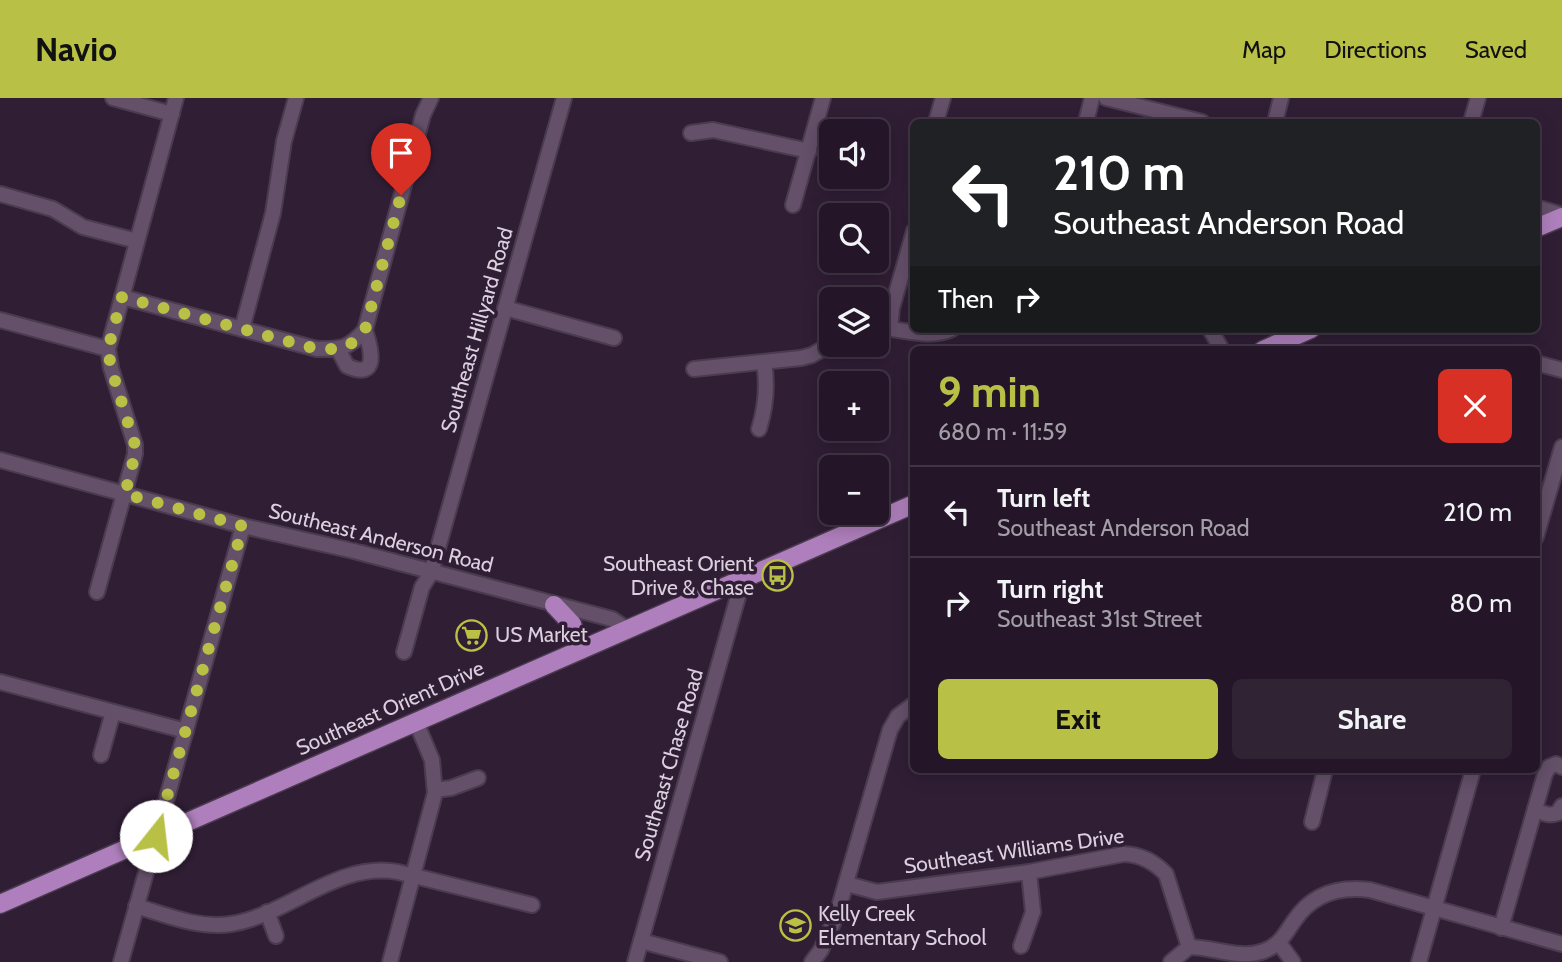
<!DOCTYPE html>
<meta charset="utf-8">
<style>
:root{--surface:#241628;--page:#302334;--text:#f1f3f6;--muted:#a39fa8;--line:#413545;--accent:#b9c046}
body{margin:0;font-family:Cabin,sans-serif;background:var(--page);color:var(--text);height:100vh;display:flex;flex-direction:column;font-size:26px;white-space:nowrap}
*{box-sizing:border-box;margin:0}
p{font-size:23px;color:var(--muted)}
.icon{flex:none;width:38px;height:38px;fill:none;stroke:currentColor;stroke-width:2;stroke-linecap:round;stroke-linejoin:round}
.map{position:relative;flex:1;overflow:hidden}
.side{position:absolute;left:910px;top:248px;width:630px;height:427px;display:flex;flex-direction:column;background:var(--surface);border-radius:10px;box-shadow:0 4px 18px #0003,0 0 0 2px var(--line)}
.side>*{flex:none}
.guide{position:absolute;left:910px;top:21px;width:630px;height:214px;border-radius:10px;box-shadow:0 4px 18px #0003,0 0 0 2px var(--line);background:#202124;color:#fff;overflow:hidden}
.buttons{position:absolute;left:819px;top:21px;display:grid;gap:14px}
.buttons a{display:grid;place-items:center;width:70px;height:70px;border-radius:10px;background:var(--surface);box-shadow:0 4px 18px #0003,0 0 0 2px var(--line);font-size:35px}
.pin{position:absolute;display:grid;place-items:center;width:60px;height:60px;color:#fff;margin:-72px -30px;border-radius:50% 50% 50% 0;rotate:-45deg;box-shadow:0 0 7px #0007}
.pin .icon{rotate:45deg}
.me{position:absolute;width:77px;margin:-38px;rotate:16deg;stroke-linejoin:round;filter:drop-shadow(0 0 5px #0008)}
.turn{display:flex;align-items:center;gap:24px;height:147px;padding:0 28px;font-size:32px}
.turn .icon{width:91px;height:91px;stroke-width:2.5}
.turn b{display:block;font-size:49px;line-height:60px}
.then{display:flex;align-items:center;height:66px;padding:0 28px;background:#0003;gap:14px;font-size:26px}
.round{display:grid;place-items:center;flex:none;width:74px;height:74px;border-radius:10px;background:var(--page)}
.headline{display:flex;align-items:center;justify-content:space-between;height:119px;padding:0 28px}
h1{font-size:42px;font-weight:700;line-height:52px;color:var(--accent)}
.action{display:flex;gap:14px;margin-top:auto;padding:14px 28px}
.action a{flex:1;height:80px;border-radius:10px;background:var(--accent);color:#111;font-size:28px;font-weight:700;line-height:80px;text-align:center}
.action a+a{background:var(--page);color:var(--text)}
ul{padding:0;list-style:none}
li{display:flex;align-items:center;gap:21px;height:91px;padding:0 28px;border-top:2px solid var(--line)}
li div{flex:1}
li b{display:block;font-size:26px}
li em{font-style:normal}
header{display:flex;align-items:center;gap:42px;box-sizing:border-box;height:98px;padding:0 35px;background:var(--accent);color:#111}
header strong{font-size:33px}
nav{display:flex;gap:38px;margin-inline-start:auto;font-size:24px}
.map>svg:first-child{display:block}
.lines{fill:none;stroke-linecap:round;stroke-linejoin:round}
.minor-casing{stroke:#4a3b4f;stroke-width:18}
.major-casing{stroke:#4a3b4f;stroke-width:21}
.minor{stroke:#645069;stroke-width:14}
.major{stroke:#ae7fbc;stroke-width:18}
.route{stroke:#b9c046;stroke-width:12;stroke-dasharray:0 21.6}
.labels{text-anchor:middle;stroke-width:7;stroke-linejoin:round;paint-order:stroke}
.street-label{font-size:21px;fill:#dcd0df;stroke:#301e35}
.poi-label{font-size:21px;fill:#dcd0df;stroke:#301e35;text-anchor:start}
</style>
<header>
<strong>Navio</strong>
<nav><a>Map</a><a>Directions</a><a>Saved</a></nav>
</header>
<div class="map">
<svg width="1562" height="864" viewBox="0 0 1562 864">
<rect width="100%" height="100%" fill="#301e35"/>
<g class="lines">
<defs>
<g id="minor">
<polyline points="113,0 172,16"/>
<polyline points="1106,0 1202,24"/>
<polyline points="936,24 943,0"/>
<polyline points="1086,24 1092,0"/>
<polyline points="1275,24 1281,0"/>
<polyline points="1471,24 1478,0"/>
<polyline points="691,35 713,32 809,53"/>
<polyline points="0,96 53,111 83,129 137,143"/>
<polyline points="793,107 823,0"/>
<polyline points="1536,109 1562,117"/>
<path d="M 122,199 L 317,251 C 342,251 348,251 365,232 L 423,17 L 431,0"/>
<polyline points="505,210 614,240"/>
<polyline points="0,222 108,251"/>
<path d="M 877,230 C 903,230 928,242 952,231"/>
<polyline points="890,230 892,210 914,133"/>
<polyline points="242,231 273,115 284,43 296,0"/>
<polyline points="1210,231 1222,252"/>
<path d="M 338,251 L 347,268 C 380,283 371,250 365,232"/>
<polyline points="1536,265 1562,272"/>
<polyline points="694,271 801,260 812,257 831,246"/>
<path d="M 759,331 C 766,308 768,288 764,265"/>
<polyline points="0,362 243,428 354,453 612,521 627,531"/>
<polyline points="1536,439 1562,349"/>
<polyline points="97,494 135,356 135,347 111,270 108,251 176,0"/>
<polyline points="404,554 422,489 431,475 564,0"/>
<polyline points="0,584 186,633"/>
<polyline points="101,657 113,614"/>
<polyline points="435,692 451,690 478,680"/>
<path d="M 1535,711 C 1544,716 1549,718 1558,715 L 1562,708"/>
<polyline points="1312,724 1325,672"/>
<path d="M 847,786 L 877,794 L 1029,774 L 1124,756 C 1142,757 1154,764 1166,776 L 1189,849"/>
<path d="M 136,808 C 166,817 199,831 231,826 C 288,817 337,763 398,774 L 532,807"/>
<polyline points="267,814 276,838"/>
<polyline points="1501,830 1545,676 1549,669 1556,666 1562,669"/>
<polyline points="641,843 720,864"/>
<polyline points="1279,845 1293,864"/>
<polyline points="1021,848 1033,814 1029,774"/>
<path d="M 1189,849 C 1214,849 1240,862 1264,853 C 1280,847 1285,836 1294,823 C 1312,796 1339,788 1370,792 L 1562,846"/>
<polyline points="121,864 243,428"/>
<polyline points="390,864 435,695 432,662 416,624"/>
<polyline points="635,864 743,481"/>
<polyline points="812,864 821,852 837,816 890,632 898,618 914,606"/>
<polyline points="1171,864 1189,849"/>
<polyline points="1419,864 1473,672"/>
</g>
<g id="major">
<polyline points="1536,130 1562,119"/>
<polyline points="1263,252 1311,231"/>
<polyline points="554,507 572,526 580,552"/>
<polyline points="0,806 914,406"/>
</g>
</defs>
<!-- minor casing -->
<use href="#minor" class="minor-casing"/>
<!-- major casing -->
<use href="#major" class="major-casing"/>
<!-- minor -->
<use href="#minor" class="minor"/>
<!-- major -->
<use href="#major" class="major"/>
</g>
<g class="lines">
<!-- route -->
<path class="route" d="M 156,738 L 243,428 L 125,396 L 135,356 L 135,347 L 111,270 L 108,251 L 122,199 L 317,251 C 342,251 348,252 365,232 L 401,97"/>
</g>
<!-- icons -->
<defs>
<symbol id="bus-ring" viewBox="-11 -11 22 22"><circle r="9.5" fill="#301e35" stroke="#b9c046" stroke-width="1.5"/><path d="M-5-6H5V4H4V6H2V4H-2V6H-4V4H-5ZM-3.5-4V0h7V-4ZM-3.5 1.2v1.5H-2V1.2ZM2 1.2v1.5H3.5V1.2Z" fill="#b9c046"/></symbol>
<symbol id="supermarket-ring" viewBox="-11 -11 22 22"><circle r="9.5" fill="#301e35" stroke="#b9c046" stroke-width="1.5"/><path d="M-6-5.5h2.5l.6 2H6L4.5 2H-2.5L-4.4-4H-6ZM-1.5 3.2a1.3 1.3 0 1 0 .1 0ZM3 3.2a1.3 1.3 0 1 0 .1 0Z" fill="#b9c046"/></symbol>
<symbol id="school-ring" viewBox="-11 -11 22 22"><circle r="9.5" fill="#301e35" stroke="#b9c046" stroke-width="1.5"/><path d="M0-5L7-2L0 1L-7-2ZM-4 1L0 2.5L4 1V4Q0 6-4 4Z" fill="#b9c046"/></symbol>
</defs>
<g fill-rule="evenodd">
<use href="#bus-ring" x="760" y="460" width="35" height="35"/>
<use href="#supermarket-ring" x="454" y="520" width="35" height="35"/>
<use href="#school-ring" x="778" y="810" width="35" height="35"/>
</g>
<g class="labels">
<!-- street labels -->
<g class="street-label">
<text transform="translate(477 232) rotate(-74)" y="7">Southeast Hillyard Road</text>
<text transform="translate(381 440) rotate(14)" y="7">Southeast Anderson Road</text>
<text transform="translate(390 610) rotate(-24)" y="7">Southeast Orient Drive</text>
<text transform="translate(669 667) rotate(-74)" y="7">Southeast Chase Road</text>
<text transform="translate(1014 753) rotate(-8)" y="7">Southeast Williams Drive</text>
</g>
<!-- poi labels -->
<g class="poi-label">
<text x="754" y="473" text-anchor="end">Southeast Orient<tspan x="754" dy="24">Drive &amp; Chase</tspan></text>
<text x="495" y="544">US Market</text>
<text x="818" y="823">Kelly Creek<tspan x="818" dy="24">Elementary School</tspan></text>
</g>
</g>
</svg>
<div class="buttons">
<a><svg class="icon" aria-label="sound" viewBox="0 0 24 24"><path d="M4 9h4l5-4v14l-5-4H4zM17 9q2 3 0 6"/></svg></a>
<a><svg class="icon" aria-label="search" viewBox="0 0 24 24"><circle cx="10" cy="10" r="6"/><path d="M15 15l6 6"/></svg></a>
<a><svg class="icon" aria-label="layers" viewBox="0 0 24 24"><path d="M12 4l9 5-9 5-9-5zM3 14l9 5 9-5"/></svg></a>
<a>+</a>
<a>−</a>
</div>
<div class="pin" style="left:401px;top:97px;background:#d93025"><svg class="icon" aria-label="arrive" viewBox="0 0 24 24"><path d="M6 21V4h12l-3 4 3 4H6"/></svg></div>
<svg class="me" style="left:156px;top:738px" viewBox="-20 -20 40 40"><circle r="19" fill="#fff"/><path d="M0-13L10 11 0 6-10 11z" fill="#b9c046"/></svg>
<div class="guide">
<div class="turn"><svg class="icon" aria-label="left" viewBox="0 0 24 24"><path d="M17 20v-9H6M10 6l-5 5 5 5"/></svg><div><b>210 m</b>Southeast Anderson Road</div></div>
<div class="then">Then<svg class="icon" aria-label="right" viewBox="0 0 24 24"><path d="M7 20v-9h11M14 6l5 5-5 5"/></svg></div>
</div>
<section class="side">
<div class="headline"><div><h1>9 min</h1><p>680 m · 11:59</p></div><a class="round" style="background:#d93025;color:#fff"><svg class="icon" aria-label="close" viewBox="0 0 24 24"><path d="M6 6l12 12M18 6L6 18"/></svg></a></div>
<ul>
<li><svg class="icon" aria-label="left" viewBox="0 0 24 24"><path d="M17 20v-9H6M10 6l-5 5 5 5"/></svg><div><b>Turn left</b><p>Southeast Anderson Road</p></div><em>210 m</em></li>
<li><svg class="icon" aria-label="right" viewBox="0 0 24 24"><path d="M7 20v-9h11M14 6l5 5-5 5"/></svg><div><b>Turn right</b><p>Southeast 31st Street</p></div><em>80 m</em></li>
</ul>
<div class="action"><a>Exit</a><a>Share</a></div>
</section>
</div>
